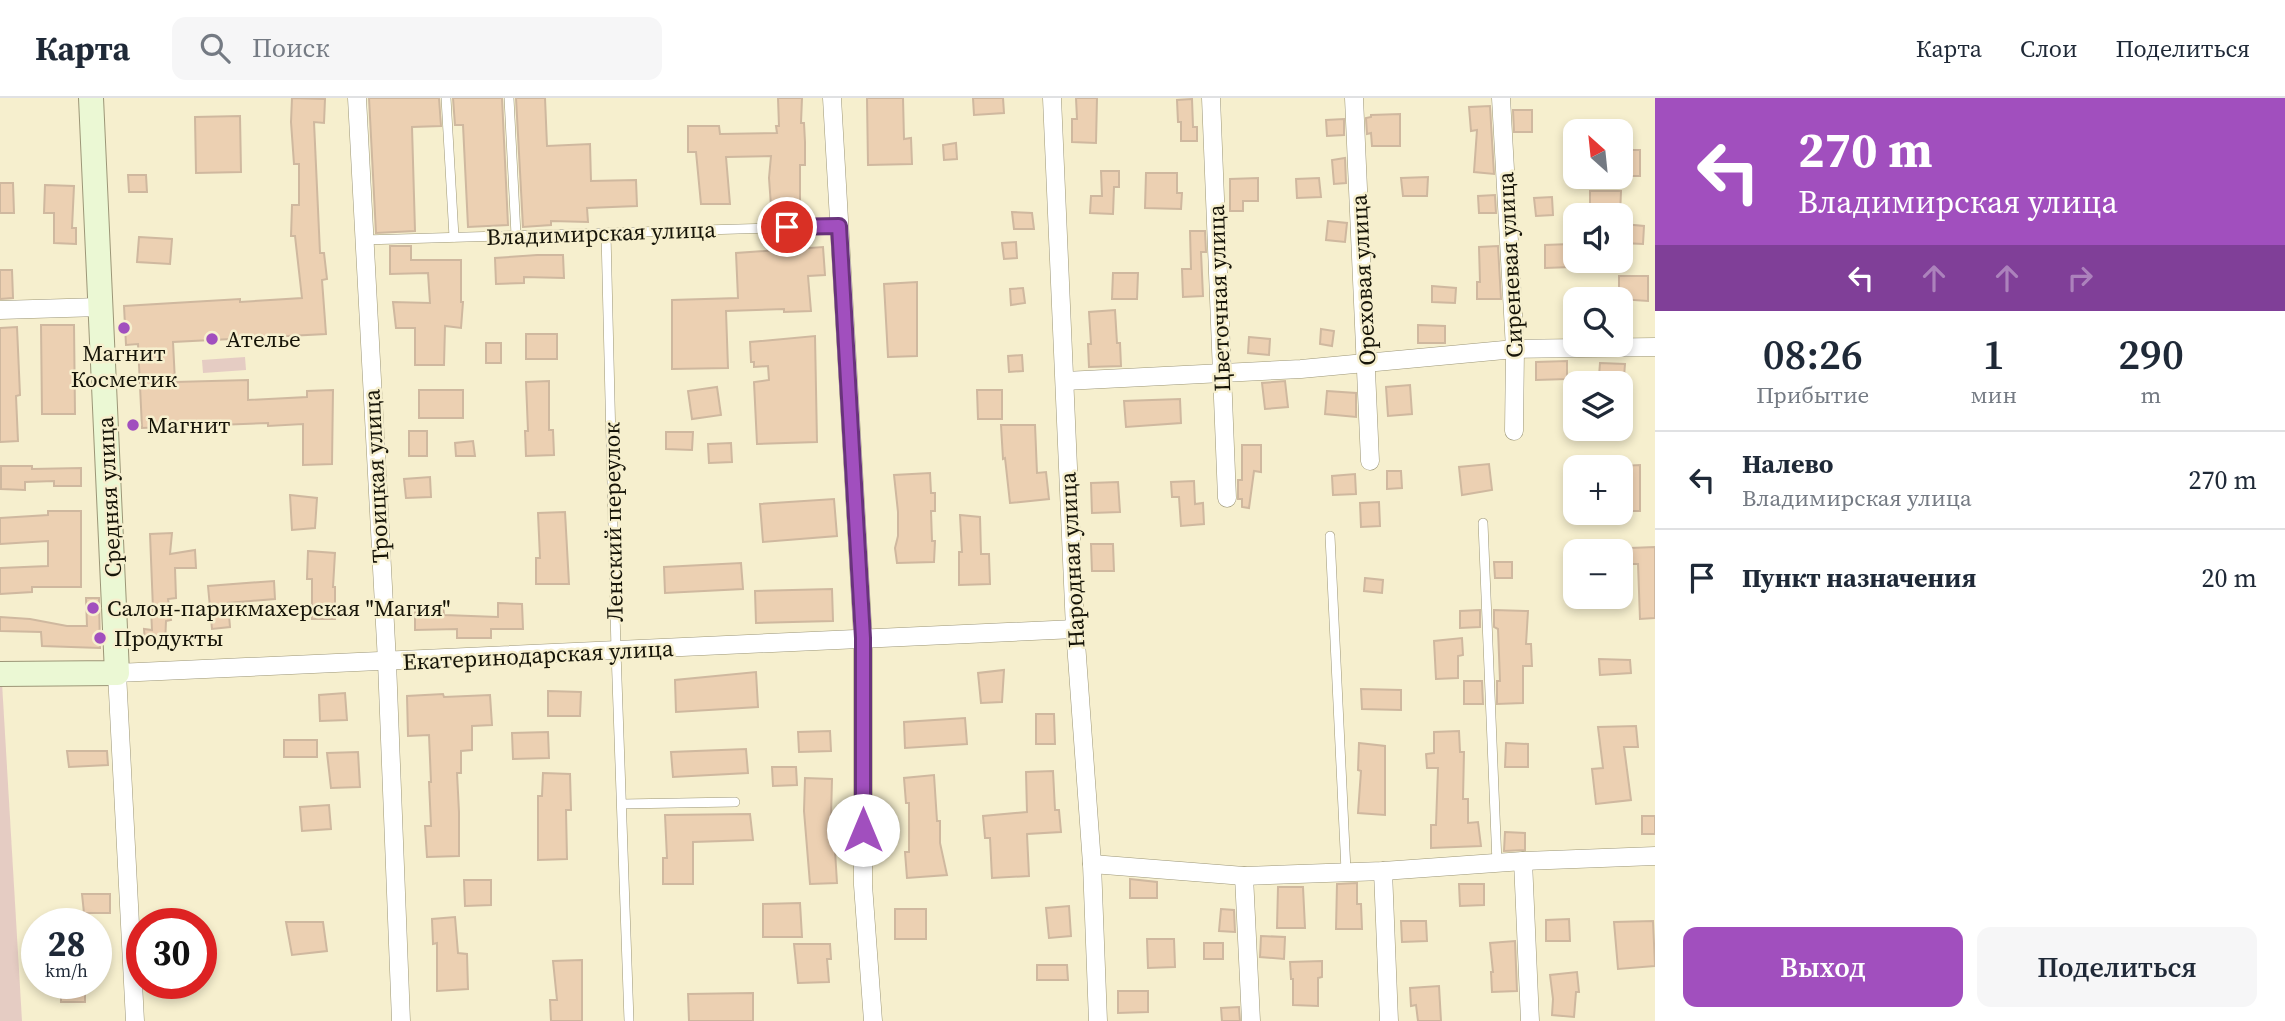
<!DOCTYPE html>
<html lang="ru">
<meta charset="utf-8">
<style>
:root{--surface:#fff;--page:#f6f6f7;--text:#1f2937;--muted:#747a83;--line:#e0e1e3;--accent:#a14fbe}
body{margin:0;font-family:"Source Serif 4",serif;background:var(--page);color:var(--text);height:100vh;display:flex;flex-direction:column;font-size:26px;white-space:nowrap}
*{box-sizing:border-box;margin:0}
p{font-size:23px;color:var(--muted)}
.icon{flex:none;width:38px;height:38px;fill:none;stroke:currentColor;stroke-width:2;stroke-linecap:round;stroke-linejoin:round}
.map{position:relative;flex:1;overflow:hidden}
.panel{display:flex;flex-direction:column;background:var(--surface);width:630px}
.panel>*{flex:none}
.hud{background:#a14fbe;color:#fff;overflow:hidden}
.needle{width:46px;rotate:333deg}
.controls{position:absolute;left:1563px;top:21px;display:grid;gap:14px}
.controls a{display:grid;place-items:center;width:70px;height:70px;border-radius:14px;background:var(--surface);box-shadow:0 4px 10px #0003;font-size:35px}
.speed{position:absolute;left:21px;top:810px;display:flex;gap:14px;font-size:35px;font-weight:700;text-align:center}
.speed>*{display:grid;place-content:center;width:91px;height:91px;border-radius:50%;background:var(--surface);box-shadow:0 4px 10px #0003;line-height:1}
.speed small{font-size:18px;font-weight:400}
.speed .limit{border:10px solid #d22;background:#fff;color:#111}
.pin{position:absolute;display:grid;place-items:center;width:60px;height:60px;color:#fff;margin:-30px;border:4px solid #fff;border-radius:50%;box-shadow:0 2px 7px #0007}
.me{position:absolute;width:77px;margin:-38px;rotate:0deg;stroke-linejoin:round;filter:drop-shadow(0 0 5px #0008)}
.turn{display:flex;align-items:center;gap:24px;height:147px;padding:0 28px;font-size:32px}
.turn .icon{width:91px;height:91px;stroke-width:2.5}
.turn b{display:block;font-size:49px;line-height:60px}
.lanes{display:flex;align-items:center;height:66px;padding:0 28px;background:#0003;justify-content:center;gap:35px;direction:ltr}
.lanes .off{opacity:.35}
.eta{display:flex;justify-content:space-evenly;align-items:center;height:119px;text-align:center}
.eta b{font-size:42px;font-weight:600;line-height:49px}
.cta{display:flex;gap:14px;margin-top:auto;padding:14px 28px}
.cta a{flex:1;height:80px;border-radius:14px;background:var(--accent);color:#fff;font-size:28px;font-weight:600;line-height:80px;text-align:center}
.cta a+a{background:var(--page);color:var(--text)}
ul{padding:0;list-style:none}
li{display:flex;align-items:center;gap:21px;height:98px;padding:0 28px;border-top:2px solid var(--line)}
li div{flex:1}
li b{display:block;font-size:26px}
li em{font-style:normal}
header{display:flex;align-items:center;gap:42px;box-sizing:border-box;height:98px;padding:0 35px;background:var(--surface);border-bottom:2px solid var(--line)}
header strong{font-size:33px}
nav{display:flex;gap:38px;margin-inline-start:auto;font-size:24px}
.search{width:490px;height:63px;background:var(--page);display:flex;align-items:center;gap:18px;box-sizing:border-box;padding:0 24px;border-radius:14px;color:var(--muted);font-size:26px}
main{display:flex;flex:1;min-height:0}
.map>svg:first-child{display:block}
.green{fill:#e5ccc3}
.building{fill:#ecd0b2;stroke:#cfb89f;stroke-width:2}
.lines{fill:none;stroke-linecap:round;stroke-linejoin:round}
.lane-casing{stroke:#9c9677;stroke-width:10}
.street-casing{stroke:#9c9677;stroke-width:19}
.secondary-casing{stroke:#9c9677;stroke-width:26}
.lane{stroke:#fff;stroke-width:9}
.street{stroke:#fff;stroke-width:18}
.secondary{stroke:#ebf8d4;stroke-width:24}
.route-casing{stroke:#69337c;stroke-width:18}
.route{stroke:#a14fbe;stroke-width:12}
.poi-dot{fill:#a14fbe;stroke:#f6efce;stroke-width:2.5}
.labels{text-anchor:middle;stroke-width:5;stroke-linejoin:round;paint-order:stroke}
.street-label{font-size:23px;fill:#161408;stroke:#f6efce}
.poi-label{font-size:23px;fill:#161408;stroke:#f6efce;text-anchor:start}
</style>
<header>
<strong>Карта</strong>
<div class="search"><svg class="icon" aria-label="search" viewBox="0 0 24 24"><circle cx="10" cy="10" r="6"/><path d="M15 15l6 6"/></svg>Поиск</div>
<nav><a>Карта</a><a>Слои</a><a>Поделиться</a></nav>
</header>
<main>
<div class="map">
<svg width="1655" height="923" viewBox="0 0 1655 923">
<rect width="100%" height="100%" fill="#f6efce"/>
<!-- green -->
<g class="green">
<polygon points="245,259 246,272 203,275 202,262"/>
<polygon points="0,568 1,568 22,923 0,923"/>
</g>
<!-- building -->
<g class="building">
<polygon points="292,0 325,1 324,25 314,24 320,155 324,155 327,181 322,182 326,236 173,244 175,284 248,282 248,302 307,299 307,293 333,292 332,366 303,367 303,326 268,328 268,325 142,330 138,246 126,247 124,208 240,201 240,204 302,200 295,138 291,138 292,107 299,107 299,66 294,66 291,24"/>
<polygon points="369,0 439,0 441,28 412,29 415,133 376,135"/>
<polygon points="453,0 502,0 508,127 468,129 463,27 455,27"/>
<polygon points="516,0 545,0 547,48 590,46 591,83 636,82 637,108 587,110 588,124 551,123 551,127 523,129"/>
<polygon points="778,0 802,0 801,25 804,25 805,44 805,67 800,67 800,106 771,108 769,80 771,58 726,59 730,106 701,106 696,54 688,54 688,28 719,28 720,36 777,35 776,28 779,28"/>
<polygon points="867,0 903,0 904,41 911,40 912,66 868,67"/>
<polygon points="973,0 1003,0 1004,15 974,17"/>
<polygon points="1076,0 1097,0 1096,45 1072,44 1072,21 1077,21"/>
<polygon points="1192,1 1193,29 1197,29 1197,43 1181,43 1181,24 1178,24 1177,2"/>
<polygon points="1490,8 1494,76 1474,74 1477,32 1471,33 1469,9"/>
<polygon points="1513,12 1532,12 1532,34 1514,34"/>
<polygon points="1400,16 1400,48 1372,48 1371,35 1367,36 1366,20 1371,19 1371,17"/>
<polygon points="240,18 241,74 196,75 195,19"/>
<polygon points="1344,21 1344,37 1327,38 1326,22"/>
<polygon points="956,45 957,61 944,62 943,47"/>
<rect x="1620" y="52" width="20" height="26"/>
<polygon points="1345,60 1346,85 1334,86 1332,62"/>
<polygon points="1101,73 1119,73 1119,89 1114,89 1113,116 1090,115 1091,98 1102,98"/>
<polygon points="1146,75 1177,75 1177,95 1182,95 1181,111 1145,110"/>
<polygon points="128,77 146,77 147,94 129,94"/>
<polygon points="1428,79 1427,98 1403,98 1401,80"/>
<polygon points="1258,80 1258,103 1243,103 1243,113 1230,113 1230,81"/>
<polygon points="1319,80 1321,99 1297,100 1296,81"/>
<polygon points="0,85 13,85 14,115 0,115"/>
<polygon points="45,87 74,88 72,130 76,130 76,146 54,145 54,115 44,115"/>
<polygon points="1590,93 1621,93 1620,117 1590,117"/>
<polygon points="1495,97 1496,115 1479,115 1478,98"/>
<polygon points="1552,99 1553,117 1536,118 1534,100"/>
<polygon points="1012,114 1032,115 1034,131 1014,131"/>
<polygon points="1328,123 1347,125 1345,144 1326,142"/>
<polygon points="1623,126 1644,128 1643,146 1622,145"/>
<polygon points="1190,133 1205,133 1206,154 1201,154 1203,198 1183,199 1182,171 1191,171"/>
<polygon points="139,139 172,141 170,166 137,164"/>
<polygon points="1016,144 1017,160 1004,161 1002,145"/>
<polygon points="1570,146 1571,169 1545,170 1545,147"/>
<polygon points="390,148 411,148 411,162 461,162 461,204 463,204 461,230 445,228 444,267 415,267 415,230 396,230 393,204 430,205 428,175 390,176"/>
<polygon points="1498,148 1501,201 1477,201 1477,184 1480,184 1479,149"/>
<polygon points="823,149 825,177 808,178 811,213 784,214 784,211 726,213 728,270 672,271 672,202 738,200 736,155"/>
<polygon points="537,157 563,157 564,180 524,179 524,185 496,186 495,160"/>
<polygon points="0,172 12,172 13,200 0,201"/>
<polygon points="1113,175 1138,175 1137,201 1112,201"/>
<polygon points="1619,178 1648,178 1648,203 1619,201"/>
<polygon points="917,184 917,258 888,259 884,186"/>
<polygon points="1432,188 1456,190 1455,205 1432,204"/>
<polygon points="1023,190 1025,205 1011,207 1010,191"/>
<polygon points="1115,212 1117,245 1120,245 1121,268 1089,269 1088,246 1091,246 1089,214"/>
<polygon points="41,227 74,227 75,316 42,316"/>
<polygon points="1418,227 1445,228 1445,245 1418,245"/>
<polygon points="17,229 20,297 16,298 18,343 0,344 0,230"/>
<polygon points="1321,231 1334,233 1332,248 1320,246"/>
<rect x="526" y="236" width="31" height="25"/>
<polygon points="815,238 817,344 757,346 754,284 769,282 768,268 754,269 754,264 751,264 750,244"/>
<polygon points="1249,239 1270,241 1269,257 1248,255"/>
<rect x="486" y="245" width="15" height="20"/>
<polygon points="1022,257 1023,273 1009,274 1008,258"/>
<polygon points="1567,263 1567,281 1536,282 1536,264"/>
<polygon points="1600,265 1625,266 1624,279 1599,278"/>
<polygon points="549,283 549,332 553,332 554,357 526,358 525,333 528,333 526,284"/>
<polygon points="1285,283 1288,309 1265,311 1262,285"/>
<polygon points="1410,287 1412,316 1388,318 1386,289"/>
<polygon points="717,289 721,317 692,321 688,293"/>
<rect x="419" y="292" width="44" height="28"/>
<polygon points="977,292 1002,292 1002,321 978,321"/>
<polygon points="1327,293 1356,295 1356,319 1325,316"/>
<polygon points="1180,301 1181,325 1126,329 1124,303"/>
<polygon points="1001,327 1035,327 1037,375 1046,374 1049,401 1010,405 1005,360 1003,361"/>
<rect x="409" y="333" width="18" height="25"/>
<polygon points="666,334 693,334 692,352 666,351"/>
<polygon points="473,343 475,358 456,358 455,345"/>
<polygon points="731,345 732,364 709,365 708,346"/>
<polygon points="1242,347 1261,347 1261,374 1254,373 1249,410 1242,409 1242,401 1238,401 1238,382 1242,382"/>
<polygon points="1489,366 1492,392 1462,397 1459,369"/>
<polygon points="1640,367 1640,413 1620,413 1620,393 1623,393 1622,368"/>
<polygon points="1,368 32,368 32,371 81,370 81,388 54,388 54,383 25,384 25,392 1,391"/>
<polygon points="1387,373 1401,373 1402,390 1387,391"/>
<polygon points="930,375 931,395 935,395 935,413 931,413 932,443 935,443 934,464 897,465 895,450 898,438 898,414 894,377"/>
<polygon points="1355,376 1356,396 1333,397 1332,378"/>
<polygon points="430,379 431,399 406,400 404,381"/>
<polygon points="1194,383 1195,406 1203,405 1204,426 1181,428 1179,399 1172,399 1171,384"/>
<polygon points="1118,384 1120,414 1092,415 1091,385"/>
<polygon points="290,397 317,400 315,430 292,432"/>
<polygon points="834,401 837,438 763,444 760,406"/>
<polygon points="1379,404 1380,428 1361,429 1360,405"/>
<polygon points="48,413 81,413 81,489 32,489 32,494 0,496 0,470 48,468 48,443 0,446 0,420 48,417"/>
<polygon points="565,414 569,486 536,486 536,460 540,460 538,415"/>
<polygon points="960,417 980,419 981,456 989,456 990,486 959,487 959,454 962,454"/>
<polygon points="172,435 170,456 195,452 196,470 175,470 176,500 168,501 171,522 166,523 165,547 145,546 144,531 152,532 151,511 153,511 150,436"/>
<polygon points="1091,446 1113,446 1114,473 1092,473"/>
<polygon points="1655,449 1655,520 1640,521 1638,466 1632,466 1631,450"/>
<polygon points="308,453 335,455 333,489 335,489 335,521 312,521 312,481 307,481"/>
<polygon points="1494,464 1512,464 1512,480 1495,480"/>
<polygon points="741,465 743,491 665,495 664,469"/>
<polygon points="1365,480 1383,482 1382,495 1364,493"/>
<polygon points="274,483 275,501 228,505 230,529 212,531 208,488"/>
<polygon points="832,491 833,523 756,525 755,493"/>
<polygon points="86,500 99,500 100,550 42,548 41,534 0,533 0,519 30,521 67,528 87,528"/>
<polygon points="498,505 522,506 523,531 491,531 491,540 457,540 457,531 415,532 415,508 443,507 444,517 498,519"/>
<polygon points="1480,512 1480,529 1460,530 1460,513"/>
<polygon points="1494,512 1528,513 1526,546 1531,546 1532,568 1523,568 1523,605 1497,606 1497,583 1500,583 1498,531 1494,529"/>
<polygon points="1462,540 1463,557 1458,558 1458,580 1436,581 1434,543"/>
<polygon points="1599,561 1630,562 1631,575 1600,577"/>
<polygon points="1004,572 1002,604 981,605 978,575"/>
<polygon points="756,574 758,609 676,614 675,582"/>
<polygon points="1464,583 1482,583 1483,606 1464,606"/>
<polygon points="1361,591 1401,592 1401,612 1362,611"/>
<polygon points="548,593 581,594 580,618 548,618"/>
<polygon points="345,595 347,622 320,623 319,597"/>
<polygon points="443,596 444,599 490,597 492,627 472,628 472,652 461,653 461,675 457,675 459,714 459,758 427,759 425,728 431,728 429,684 431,684 429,637 408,638 407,598"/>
<polygon points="1036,616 1054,616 1055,646 1036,646"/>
<polygon points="965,620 967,646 905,650 904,624"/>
<polygon points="1636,628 1638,649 1624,649 1631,702 1596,706 1592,671 1603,670 1598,629"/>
<polygon points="830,633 831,653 799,654 798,634"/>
<polygon points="1459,633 1460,654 1464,654 1463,701 1468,701 1468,725 1478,724 1481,748 1431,750 1431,727 1436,727 1438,670 1427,670 1426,656 1434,655 1434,634"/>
<polygon points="548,634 549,660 513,661 512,635"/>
<rect x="284" y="642" width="33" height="17"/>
<polygon points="1359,645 1385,648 1385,717 1358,715 1361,673 1358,672"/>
<polygon points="1506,645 1528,646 1528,669 1505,669"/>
<polygon points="746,651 748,675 673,679 671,654"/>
<polygon points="67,653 107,653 108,667 69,669"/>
<polygon points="358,654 360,689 331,690 327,655"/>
<polygon points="772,669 796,669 797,687 773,688"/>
<polygon points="1053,673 1055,712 1059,712 1061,734 1027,736 1029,778 992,780 990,740 985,740 983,718 1027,714 1026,674"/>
<polygon points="543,675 570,676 571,712 566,712 567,761 538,762 538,698 542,698"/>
<polygon points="934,677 937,723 940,723 940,745 947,777 907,780 905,754 909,754 909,705 906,705 904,680"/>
<polygon points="805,680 832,681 831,720 833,720 837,785 810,786 804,713"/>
<polygon points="329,707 331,731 302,733 300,709"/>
<polygon points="750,716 753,742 693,744 693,786 663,786 663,760 667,760 665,717"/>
<rect x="1642" y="718" width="13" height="18"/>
<polygon points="1505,734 1525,735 1525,752 1504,753"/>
<polygon points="1130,781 1157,784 1157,800 1130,800"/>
<polygon points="464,782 491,782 491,807 465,808"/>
<polygon points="1357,785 1357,806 1361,806 1362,831 1336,831 1337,786"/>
<polygon points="1459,786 1484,786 1484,807 1460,808"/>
<polygon points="1278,789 1303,789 1305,830 1277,830"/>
<polygon points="82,796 110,796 110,815 84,815"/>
<polygon points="800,805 802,839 763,839 763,806"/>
<polygon points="1069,808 1071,838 1049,840 1046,810"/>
<rect x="895" y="811" width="31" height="30"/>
<polygon points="1221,811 1234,812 1235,834 1219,833"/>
<polygon points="455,819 458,855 467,856 468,891 437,893 437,845 433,846 432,821"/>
<polygon points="1569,821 1570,843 1546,843 1546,822"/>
<polygon points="1401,823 1426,823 1427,843 1402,844"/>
<polygon points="1653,823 1655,868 1618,871 1614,824"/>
<polygon points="286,824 323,824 327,853 292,857"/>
<polygon points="1261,838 1285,839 1284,861 1260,859"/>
<polygon points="1147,841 1174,841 1175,869 1148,870"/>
<polygon points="1515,843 1517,893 1492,894 1491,874 1493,874 1490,845"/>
<rect x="1204" y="845" width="19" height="16"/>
<polygon points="794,846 830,846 831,861 827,861 829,884 798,885"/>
<polygon points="582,862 582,923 551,923 550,902 557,902 553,863"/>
<polygon points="1322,863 1322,879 1318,880 1318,908 1293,907 1293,881 1291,881 1290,864"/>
<polygon points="1037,867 1067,867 1068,882 1037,882"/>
<polygon points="1577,874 1579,894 1576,894 1574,919 1552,917 1553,901 1550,877"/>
<polygon points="1439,888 1441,923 1418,923 1416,907 1411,908 1410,890"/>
<polygon points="61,889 85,890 85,904 61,904"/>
<polygon points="1118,893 1148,893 1148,914 1118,915"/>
<polygon points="753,895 753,923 689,923 688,896"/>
<polygon points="1239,909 1240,923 1222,923 1221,910"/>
</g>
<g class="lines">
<defs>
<g id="lane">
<polyline points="446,0 454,139"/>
<polyline points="509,0 516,137"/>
<polyline points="606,135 616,553 629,923"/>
<polyline points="363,142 839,128"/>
<polyline points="1483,425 1497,765"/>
<polyline points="1330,438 1346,773"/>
<polyline points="622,706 735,704"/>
</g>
<g id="street">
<polyline points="357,0 387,564 401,923"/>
<polyline points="832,0 863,540 863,787 873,923"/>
<polyline points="1052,0 1075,531 1092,766 1098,923"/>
<polyline points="1211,0 1227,400"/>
<polyline points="1354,0 1370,363"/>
<polyline points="1501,0 1515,251 1514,333"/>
<polyline points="0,212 100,209"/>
<polyline points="1065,283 1301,271 1515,251 1655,249"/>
<polyline points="1523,763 1530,923"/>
<polyline points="1092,766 1244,778 1383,773 1523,763 1655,758"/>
<polyline points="1383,773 1389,923"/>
<polyline points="1244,778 1251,923"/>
<polyline points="135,923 117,575 1075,531"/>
</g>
<polyline id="secondary" points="0,576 117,575 91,0"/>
</defs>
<!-- lane casing -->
<use href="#lane" class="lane-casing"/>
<!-- street casing -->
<use href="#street" class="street-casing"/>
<!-- secondary casing -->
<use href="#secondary" class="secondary-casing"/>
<!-- lane -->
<use href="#lane" class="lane"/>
<!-- street -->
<use href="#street" class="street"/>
<!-- secondary -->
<use href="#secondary" class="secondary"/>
</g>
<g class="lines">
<defs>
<polyline id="route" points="787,129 839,128 863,540 863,732"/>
</defs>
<!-- route casing -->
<use href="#route" class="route-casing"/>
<!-- route -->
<use href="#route" class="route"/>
</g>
<!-- markers -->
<g class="poi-dot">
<circle cx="124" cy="230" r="7"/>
<circle cx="212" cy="241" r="7"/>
<circle cx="133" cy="327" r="7"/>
<circle cx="93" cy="510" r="7"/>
<circle cx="100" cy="540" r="7"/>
</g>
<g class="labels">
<!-- street labels -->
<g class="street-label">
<text transform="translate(601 135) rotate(-2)" y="8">Владимирская улица</text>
<text transform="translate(1510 167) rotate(-93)" y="8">Сиреневая улица</text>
<text transform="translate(1363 182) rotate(-93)" y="8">Ореховая улица</text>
<text transform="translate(1219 200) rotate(-92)" y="8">Цветочная улица</text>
<text transform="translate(376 378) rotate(-93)" y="8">Троицкая улица</text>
<text transform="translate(109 399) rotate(-93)" y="8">Средняя улица</text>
<text transform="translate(613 424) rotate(-91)" y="8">Ленский переулок</text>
<text transform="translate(1072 462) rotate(-93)" y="8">Народная улица</text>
<text transform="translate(538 557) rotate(-3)" y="8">Екатеринодарская улица</text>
</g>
<!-- poi labels -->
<g class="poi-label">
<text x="226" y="249">Ателье</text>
<text x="124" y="263" text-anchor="middle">Магнит<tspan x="124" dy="26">Косметик</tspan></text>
<text x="147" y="335">Магнит</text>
<text x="107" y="518">Салон-парикмахерская "Магия"</text>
<text x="114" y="548">Продукты</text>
</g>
</g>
</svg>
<div class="controls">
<a><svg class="needle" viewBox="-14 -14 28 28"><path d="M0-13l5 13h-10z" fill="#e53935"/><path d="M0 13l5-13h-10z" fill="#747a83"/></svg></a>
<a><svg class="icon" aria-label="sound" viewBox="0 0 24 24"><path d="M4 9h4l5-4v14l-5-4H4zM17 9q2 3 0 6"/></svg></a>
<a><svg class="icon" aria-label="search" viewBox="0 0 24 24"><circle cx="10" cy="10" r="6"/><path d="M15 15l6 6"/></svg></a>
<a><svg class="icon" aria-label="layers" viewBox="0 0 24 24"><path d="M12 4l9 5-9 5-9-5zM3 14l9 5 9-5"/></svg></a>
<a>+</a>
<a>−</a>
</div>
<div class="speed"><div>28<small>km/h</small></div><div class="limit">30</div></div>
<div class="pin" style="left:787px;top:129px;background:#d93025"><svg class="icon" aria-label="arrive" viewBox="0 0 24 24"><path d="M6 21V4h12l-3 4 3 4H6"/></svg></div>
<svg class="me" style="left:863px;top:732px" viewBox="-20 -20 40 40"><circle r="19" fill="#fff"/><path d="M0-13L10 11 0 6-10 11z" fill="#a14fbe"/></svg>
</div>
<section class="panel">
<div class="hud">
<div class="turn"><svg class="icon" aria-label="left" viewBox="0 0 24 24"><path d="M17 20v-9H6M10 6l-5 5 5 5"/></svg><div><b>270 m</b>Владимирская улица</div></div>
<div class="lanes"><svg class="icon" aria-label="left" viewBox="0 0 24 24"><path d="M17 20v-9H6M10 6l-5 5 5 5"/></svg><svg class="icon off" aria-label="ahead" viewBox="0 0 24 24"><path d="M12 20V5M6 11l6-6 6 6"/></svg><svg class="icon off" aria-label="ahead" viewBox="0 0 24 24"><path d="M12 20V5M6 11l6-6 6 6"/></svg><svg class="icon off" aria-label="right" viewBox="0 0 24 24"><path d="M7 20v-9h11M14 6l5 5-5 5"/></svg></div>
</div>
<div class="eta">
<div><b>08:26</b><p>Прибытие</p></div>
<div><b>1</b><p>мин</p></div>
<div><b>290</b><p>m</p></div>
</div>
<ul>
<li><svg class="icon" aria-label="left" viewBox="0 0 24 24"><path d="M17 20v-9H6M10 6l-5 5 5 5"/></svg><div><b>Налево</b><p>Владимирская улица</p></div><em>270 m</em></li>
<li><svg class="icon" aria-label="arrive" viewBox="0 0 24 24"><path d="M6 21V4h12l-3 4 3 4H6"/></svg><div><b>Пункт назначения</b></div><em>20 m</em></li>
</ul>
<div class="cta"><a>Выход</a><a>Поделиться</a></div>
</section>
</main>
